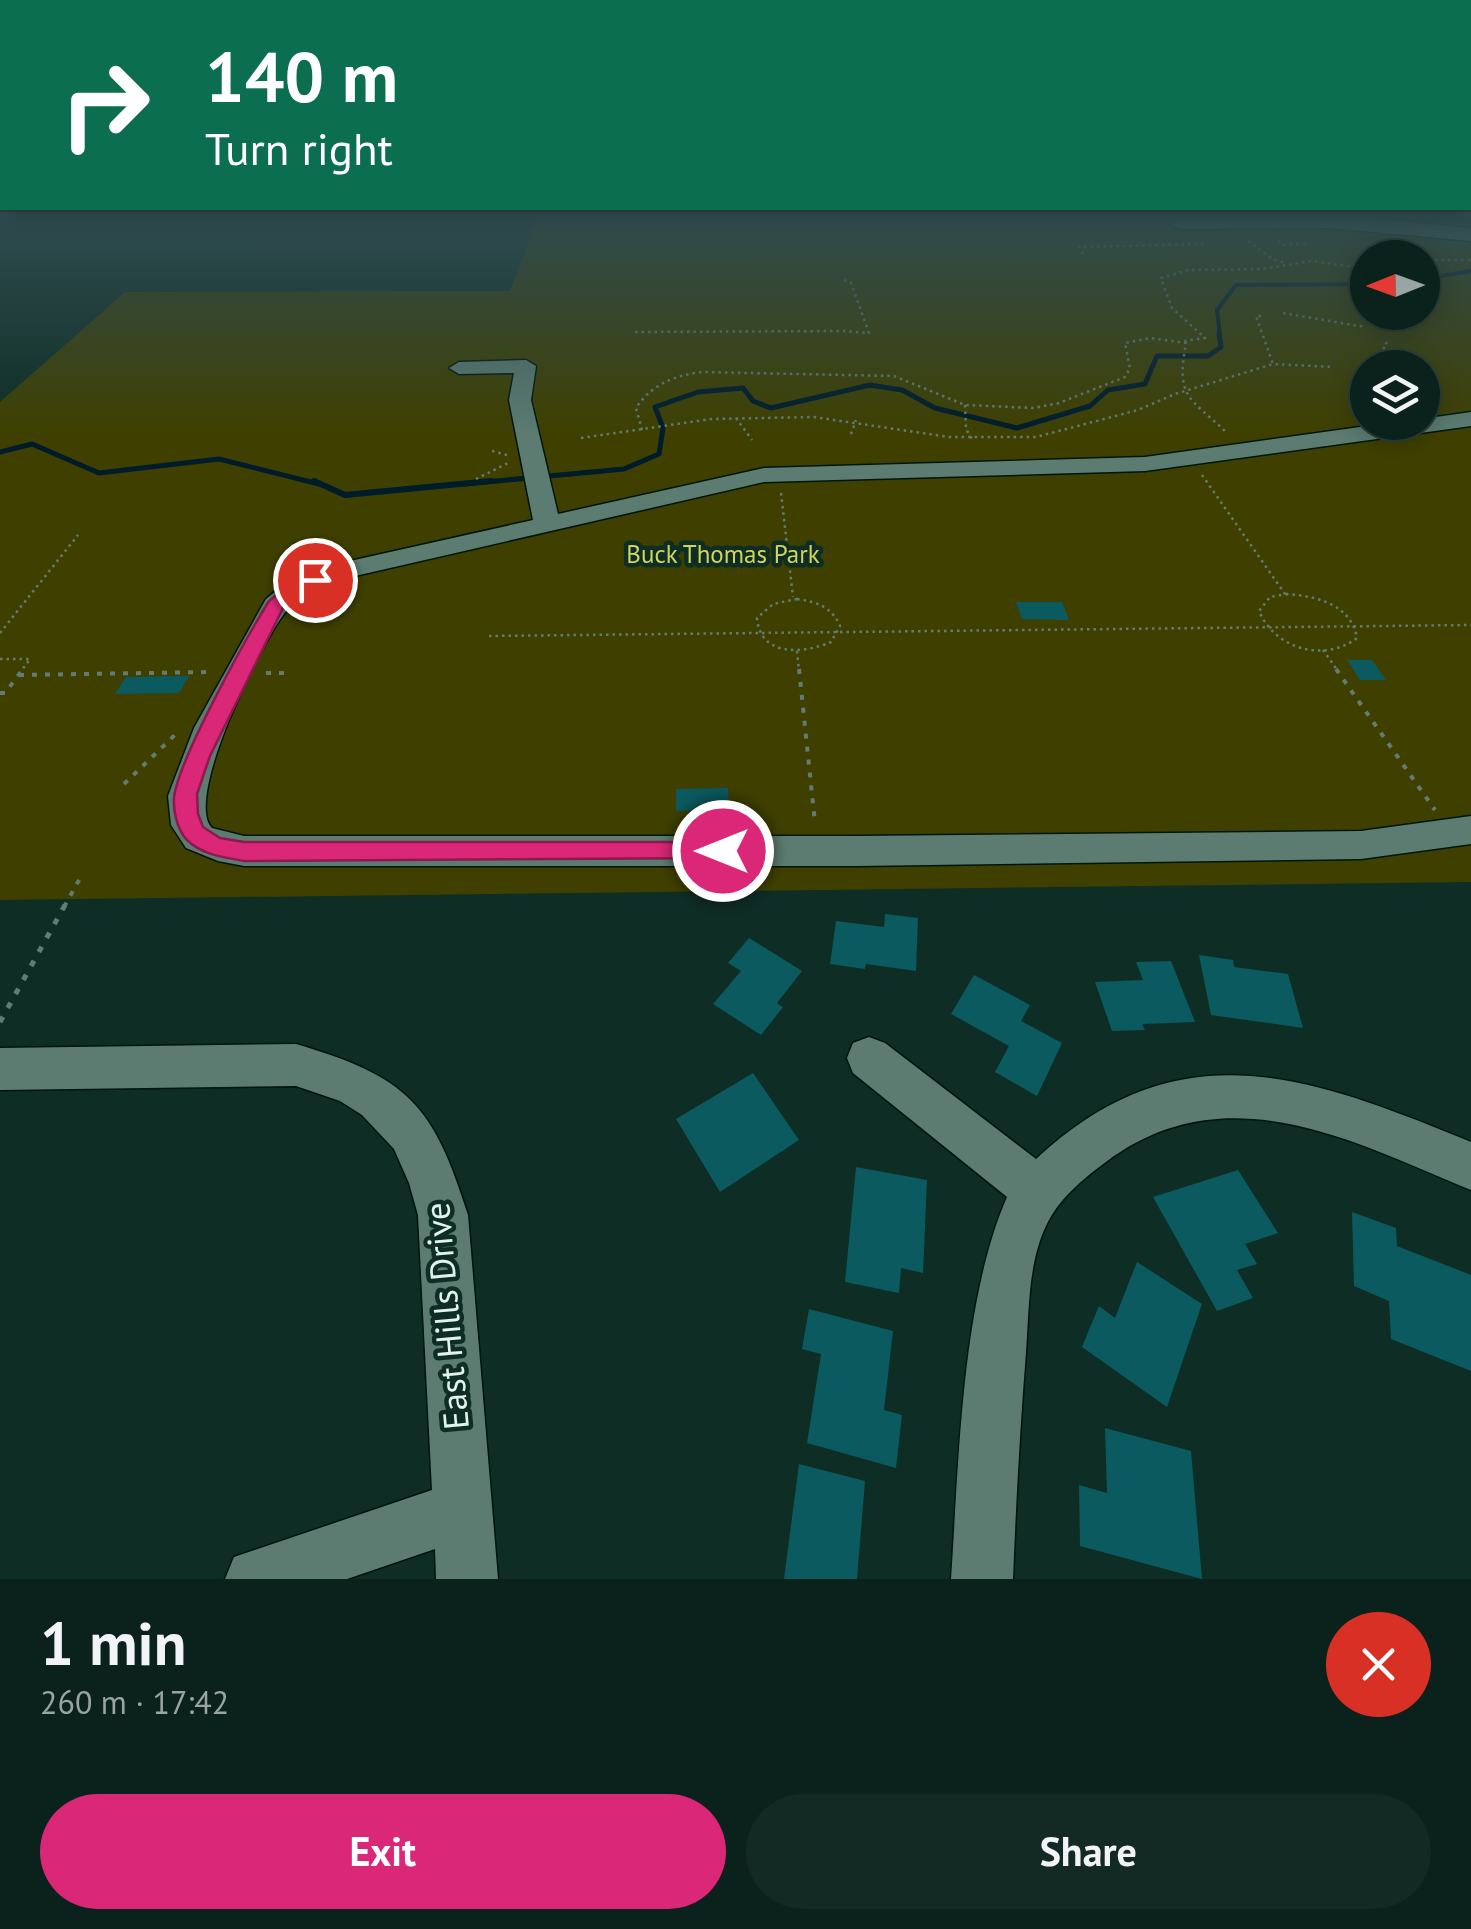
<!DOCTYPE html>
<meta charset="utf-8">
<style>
:root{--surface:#0a221b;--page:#132a24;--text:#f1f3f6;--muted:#99a4a3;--line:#2a3f3a;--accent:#db2777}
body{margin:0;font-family:"PT Sans",sans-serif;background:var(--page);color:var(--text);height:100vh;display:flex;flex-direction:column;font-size:38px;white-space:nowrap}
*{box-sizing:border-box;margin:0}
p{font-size:32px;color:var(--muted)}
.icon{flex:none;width:55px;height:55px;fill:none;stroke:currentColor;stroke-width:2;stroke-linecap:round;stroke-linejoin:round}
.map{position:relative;height:1579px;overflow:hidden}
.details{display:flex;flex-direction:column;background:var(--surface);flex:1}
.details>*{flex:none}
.guide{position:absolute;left:0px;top:0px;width:1472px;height:210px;box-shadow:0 5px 25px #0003,0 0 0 2px var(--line);background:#0b6e4f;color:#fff;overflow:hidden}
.needle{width:65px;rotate:269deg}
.tools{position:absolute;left:1350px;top:240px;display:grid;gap:20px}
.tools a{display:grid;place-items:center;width:90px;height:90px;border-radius:50%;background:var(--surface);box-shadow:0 5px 25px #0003,0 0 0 2px var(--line);font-size:50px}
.pin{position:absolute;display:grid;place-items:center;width:85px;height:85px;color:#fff;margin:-42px;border:5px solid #fff;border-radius:50%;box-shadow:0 2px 10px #0007}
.me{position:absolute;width:110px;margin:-55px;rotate:270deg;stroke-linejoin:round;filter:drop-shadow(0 0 8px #0008)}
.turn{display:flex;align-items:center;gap:35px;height:210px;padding:0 40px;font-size:45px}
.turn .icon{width:130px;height:130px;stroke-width:2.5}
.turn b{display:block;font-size:70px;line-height:85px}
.round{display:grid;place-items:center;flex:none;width:105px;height:105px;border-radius:52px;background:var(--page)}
.headline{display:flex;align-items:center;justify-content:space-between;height:170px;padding:0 40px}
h1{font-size:60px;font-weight:800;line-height:75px}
.cta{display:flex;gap:20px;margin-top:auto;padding:20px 40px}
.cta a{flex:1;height:115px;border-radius:60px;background:var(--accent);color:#fff;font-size:40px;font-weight:800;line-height:115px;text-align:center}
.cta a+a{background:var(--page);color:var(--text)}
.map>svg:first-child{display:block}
.green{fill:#3f4000;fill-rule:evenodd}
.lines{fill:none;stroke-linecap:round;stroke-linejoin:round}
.stream-far2{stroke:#001b2a;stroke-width:4}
.stream-far1{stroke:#001b2a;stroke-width:5}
.stream{stroke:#001b2a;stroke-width:6}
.building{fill:#0a5a60}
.minor-casing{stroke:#00150e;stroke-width:3}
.path-far2{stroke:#627c73;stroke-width:2.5;stroke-dasharray:2.5 4;stroke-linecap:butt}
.path-far1{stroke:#627c73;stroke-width:4;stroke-dasharray:5 8;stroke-linecap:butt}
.path{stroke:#627c73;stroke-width:5;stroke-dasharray:6 10;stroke-linecap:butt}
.minor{fill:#5c7c72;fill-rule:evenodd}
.route{fill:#db2777;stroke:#8e194d;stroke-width:2.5}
.labels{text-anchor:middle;stroke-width:9;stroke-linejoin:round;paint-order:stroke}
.far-park-label{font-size:25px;fill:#d2d559;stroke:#0e2d24}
.near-street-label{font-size:35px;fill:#e1f3ec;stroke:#0e2d24}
</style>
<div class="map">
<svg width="1471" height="1579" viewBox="0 0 1471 1579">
<rect width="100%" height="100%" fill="#0e2d24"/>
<!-- green -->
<path class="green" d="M 539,216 L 1471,216 L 1471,882 L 0,900 L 0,402 L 125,292 L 510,291 ZM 1368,258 L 1422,258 L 1422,312 L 1368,312 ZM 1368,368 L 1422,368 L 1422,422 L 1368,422 Z"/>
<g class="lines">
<!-- stream-far2 -->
<g class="stream-far2">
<polyline points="1422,279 1471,271"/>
<polyline points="1220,335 1217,310 1236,285 1368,284"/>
</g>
<!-- stream-far1 -->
<g class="stream-far1">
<polyline points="0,452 32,444 99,473 219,459 319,484"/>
<polyline points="464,484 624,469 659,454 663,428 655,407 698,392 743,388 753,401 771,408 870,385 902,390 935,408 1017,428 1090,406 1108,390 1145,384 1157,356 1208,356 1221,347 1219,333"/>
</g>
<!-- stream -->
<polyline class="stream" points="314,481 345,495 491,481"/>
</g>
<!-- building -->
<g class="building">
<polygon points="1016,602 1062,602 1069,620 1022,619"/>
<polygon points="1347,660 1372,660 1386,680 1360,680"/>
<polygon points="189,676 179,693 115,694 126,677"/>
<polygon points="728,788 729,810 676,811 676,789"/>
<polygon points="885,914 918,918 916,971 866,964 865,969 830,964 836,921 884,927"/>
<polygon points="749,938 802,971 777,1003 783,1007 761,1035 713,1004 741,971 728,963"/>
<polygon points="1199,955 1233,960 1234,967 1288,974 1303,1028 1211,1015"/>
<polygon points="1171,961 1195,1022 1142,1024 1145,1030 1112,1031 1095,982 1143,980 1136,962"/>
<polygon points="974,975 1030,1005 1021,1021 1062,1043 1037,1096 995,1072 1009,1046 951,1014"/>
<polygon points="753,1073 799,1140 720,1192 676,1119"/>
<polygon points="856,1167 927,1180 923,1273 901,1268 899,1293 845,1282"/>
<polygon points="1238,1170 1278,1233 1245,1244 1257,1264 1237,1270 1253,1298 1217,1311 1153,1197"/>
<polygon points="1352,1212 1396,1228 1397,1246 1471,1275 1471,1371 1391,1339 1389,1301 1354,1286"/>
<polygon points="1137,1262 1202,1304 1167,1407 1082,1347 1099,1306 1115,1318"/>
<polygon points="809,1309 893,1331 884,1410 902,1415 896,1468 807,1443 821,1354 802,1349"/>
<polygon points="1105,1428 1191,1451 1202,1579 1080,1546 1079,1485 1107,1493"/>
<polygon points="799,1464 865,1481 857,1579 784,1579"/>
</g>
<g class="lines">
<defs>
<g id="minor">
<polygon points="1338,216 1471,228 1471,241 1331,228 1179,229 1171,224 1179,219"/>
<path d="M 526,360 L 536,366 L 531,400 L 558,514 L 764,468 L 1145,457 L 1396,422 L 1422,422 L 1422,419 L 1471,412 L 1471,426 L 1145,471 L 764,482 L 342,579 C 323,587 303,594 288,609 C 263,637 183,799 212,828 L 244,836 L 857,836 L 1361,831 L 1471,816 L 1471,844 L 1361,859 L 857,866 L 244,866 L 218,861 L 186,848 L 171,825 L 168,796 L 194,728 L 266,599 L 287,582 L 323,567 L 533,520 L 509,400 L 514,373 L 459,374 L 449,368 L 459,362 Z"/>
<path d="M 869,1037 L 885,1043 L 1036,1159 C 1180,1025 1312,1077 1471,1142 L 1471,1190 C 1355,1142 1231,1075 1114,1156 C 1089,1174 1059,1197 1046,1226 C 1028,1263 1029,1312 1026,1352 C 1020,1428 1016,1503 1013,1579 L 951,1579 C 959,1463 961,1302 1007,1197 L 853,1073 L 847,1058 L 853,1043 Z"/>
<path d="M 296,1044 C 408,1077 433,1104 468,1215 L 498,1579 L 436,1579 L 435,1549 L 347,1579 L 225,1579 L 234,1557 L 432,1490 L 418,1215 L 409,1183 L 394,1149 L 362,1115 L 340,1101 L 296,1086 L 0,1090 L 0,1048 Z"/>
</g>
</defs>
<!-- minor casing -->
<use href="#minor" class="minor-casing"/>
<!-- path-far2 -->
<g class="path-far2">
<polyline points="768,216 828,225 868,216"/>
<polyline points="954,216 1008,220 1063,216"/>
<polyline points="1248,241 1274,260 1287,263"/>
<polyline points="1278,241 1283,245 1307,244"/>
<polyline points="1083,254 1079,247 1205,244"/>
<polyline points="1422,260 1471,260"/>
<polyline points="844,280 851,283 869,333 844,331"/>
<polyline points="1283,313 1365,327"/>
<polyline points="1261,316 1256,316 1273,364 1334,367"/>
<polyline points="635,332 845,331"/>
<polyline points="1184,341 1205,338 1172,308 1161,278 1188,270 1262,269 1312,261 1368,269"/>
<polyline points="1387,342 1383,347 1401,368"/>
<polyline points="965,405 966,429 972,439"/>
<polyline points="736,418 752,440"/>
<path d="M 642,430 L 636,408 C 651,385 675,375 702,372 L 894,376 L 965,405 L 1034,408 L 1059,403 L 1125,377 L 1130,368 L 1125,343 L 1150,338 L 1186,343 C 1176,398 1188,396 1226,432"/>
<polyline points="851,434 856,420"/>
<polyline points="581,438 711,419 814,417 949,437 1036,437 1138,410 1175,394 1273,364"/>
<polyline points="492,451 507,455"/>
<polyline points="1202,475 1285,594"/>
<polyline points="476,479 508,463"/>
<polyline points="781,493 793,597"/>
<path d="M 1286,594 C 1316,596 1351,604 1357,638 C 1324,663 1275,649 1259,611 L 1270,597 Z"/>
<path d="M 797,599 C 817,602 832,607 840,626 L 831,642 C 803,654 760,657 757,618 L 773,604 Z"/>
<polyline points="0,633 78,535"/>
<polyline points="489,636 1471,625"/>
<polyline points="1323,650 1338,671"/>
<polyline points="797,651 799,671"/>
<polyline points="0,659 30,659 21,671"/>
</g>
<!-- path-far1 -->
<g class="path-far1">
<polyline points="799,669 815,823"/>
<polyline points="1336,669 1435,810"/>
<polyline points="266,673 291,673"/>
<polyline points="19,675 211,672"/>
<polyline points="0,693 5,693 23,669"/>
<polyline points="124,784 179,731"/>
<polyline points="64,907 83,873"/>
</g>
<!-- path -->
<polyline class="path" points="0,1022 65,905"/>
<!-- minor -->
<use href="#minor" class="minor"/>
</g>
<!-- sky -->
<linearGradient id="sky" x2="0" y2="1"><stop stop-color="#081914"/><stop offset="0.49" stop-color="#304c50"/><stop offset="1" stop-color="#304c50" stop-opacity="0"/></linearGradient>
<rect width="1471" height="437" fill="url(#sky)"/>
<!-- route -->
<path class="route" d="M 315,574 L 324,580 L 283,608 L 210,756 L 197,794 L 198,814 L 203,827 L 220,838 L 244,842 L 723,842 L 731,844 L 735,851 L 731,858 L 244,861 C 224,857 202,855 187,840 C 177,830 173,810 174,797 C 179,759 246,638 269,601 L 290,584 Z"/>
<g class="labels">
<!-- far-park labels -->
<g class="far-park-label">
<text x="723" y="563">Buck Thomas Park</text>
</g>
<!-- near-street labels -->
<g class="near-street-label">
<text transform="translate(447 1316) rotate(-95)" y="12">East Hills Drive</text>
</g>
</g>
</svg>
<div class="tools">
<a><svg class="needle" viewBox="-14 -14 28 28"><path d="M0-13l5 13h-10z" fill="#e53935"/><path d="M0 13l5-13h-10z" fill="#99a4a3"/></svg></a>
<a><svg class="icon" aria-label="layers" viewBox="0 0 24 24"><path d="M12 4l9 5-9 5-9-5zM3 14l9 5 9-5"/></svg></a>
</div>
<div class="pin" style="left:315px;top:580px;background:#d93025"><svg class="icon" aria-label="arrive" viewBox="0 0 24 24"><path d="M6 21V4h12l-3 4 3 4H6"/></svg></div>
<svg class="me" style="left:723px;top:851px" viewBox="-20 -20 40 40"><circle r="17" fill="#db2777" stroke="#fff" stroke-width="3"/><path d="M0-11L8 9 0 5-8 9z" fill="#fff"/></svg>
<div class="guide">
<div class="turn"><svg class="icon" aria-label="right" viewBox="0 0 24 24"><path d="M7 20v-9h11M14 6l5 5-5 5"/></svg><div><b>140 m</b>Turn right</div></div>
</div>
</div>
<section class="details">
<div class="headline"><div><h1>1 min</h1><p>260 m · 17:42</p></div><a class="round" style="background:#d93025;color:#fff"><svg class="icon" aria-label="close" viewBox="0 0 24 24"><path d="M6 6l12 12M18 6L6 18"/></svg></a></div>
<div class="cta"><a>Exit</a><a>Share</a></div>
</section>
